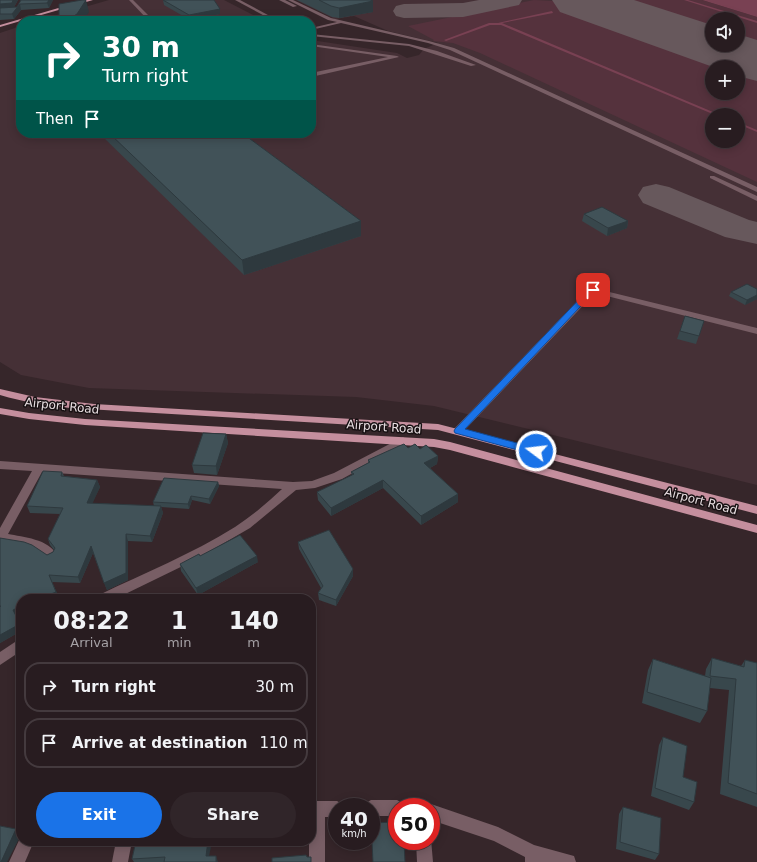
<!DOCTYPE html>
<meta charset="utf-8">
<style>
:root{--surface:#281c20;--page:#302529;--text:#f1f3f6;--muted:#a5a1a5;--line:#443a3e;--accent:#1a73e8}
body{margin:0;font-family:"DejaVu Sans",sans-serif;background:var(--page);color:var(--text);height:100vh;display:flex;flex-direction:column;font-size:15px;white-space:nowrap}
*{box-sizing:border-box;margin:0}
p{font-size:13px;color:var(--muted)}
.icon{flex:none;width:22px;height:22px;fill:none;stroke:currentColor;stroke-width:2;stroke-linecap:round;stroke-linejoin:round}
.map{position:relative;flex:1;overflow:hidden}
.sheet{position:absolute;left:16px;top:594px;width:300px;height:252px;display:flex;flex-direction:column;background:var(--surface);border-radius:16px;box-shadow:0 2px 10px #0003,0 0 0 1px var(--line)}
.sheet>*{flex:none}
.banner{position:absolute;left:16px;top:16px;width:300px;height:122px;border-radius:16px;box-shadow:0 2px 10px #0003,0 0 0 1px var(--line);background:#00695c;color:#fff;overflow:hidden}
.fabs{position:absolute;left:705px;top:12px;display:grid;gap:8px}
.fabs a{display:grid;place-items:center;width:40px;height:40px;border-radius:50%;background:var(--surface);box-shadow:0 2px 10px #0003,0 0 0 1px var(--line);font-size:20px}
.speed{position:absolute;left:328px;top:798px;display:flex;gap:8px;font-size:20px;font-weight:700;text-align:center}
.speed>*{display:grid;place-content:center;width:52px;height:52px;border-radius:50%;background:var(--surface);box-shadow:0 2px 10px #0003,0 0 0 1px var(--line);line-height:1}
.speed small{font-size:10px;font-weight:400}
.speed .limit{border:6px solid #d22;background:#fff;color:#111}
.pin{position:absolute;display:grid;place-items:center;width:34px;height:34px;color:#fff;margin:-17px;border-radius:8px;box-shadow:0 2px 6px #0006}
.me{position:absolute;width:44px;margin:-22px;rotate:285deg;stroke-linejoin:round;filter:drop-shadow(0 0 3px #0008)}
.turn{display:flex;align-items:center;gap:14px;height:84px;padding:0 20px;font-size:18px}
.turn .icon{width:52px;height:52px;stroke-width:2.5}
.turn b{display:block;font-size:28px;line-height:34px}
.then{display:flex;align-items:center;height:38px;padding:0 20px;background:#0003;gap:8px;font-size:15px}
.eta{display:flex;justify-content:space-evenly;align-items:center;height:68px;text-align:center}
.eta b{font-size:24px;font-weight:600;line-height:28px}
.action{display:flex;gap:8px;margin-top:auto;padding:8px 20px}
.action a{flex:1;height:46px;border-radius:24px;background:var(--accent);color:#fff;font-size:16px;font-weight:600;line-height:46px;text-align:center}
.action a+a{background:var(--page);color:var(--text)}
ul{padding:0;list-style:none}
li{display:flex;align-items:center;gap:12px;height:50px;margin:0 8px 6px;padding:0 12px;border:2px solid var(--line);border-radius:16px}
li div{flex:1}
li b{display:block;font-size:15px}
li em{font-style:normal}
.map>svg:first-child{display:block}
.built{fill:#453036;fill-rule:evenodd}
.green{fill:#55323d;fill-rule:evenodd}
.water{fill:#794153}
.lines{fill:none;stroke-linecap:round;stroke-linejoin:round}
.stream{fill:#794153;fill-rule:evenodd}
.taxiway{fill:#67585c;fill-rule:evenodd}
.runway{fill:#67585c;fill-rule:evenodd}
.minor{fill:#785e65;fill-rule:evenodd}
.major{fill:#c58f9e;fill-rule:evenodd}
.wall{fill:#38474c}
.shaded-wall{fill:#2e393e}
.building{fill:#415258;stroke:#2e393e}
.route{fill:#1a73e8;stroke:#114b97}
.labels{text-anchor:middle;stroke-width:3;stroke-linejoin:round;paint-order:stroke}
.street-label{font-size:12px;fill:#e7dde0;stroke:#181113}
</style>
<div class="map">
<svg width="757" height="862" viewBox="0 0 757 862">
<rect width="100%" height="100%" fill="#36262a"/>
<!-- built -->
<g class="built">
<polygon points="109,0 224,0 265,21 36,21"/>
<path d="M 296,0 L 697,0 L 757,19 L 757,485 L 434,406 L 356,397 L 89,388 L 21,375 L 0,362 L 0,33 L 21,26 L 21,133 L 311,133 L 311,40 L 397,53 L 407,58 L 419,55 L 424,49 L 438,43 L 388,31 L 354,16 L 335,19 ZM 712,19 L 738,19 L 738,45 L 712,45 ZM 712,67 L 738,67 L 738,93 L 712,93 ZM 712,115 L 738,115 L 738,141 L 712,141 Z"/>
</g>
<!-- green -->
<g class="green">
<path d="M 534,0 L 553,1 L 757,73 L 757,182 L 480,53 L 453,43 L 433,41 L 434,40 L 408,26 ZM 712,67 L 738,67 L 738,93 L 712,93 ZM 712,115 L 738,115 L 738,141 L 712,141 Z"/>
<polygon points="610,0 702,0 757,17 757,48 738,42 738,19 712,19 712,33"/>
</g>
<!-- water -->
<polygon class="water" points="702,0 757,0 757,17"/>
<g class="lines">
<!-- stream -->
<g class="stream">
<polygon points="684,0 688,0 757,21 757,23"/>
<polygon points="552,11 553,13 502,23 720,115 715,115 501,25 490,25 446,41 444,40 489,23 498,23"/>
<polygon points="738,122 757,130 757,132 738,124"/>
</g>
<!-- taxiway -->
<g class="taxiway">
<polygon points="479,0 522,0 519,5 463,17 404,18 396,16 393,11 396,6 404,4 463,3"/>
<polygon points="656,184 669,187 749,220 757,222 757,244 725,237 643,203 638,195 643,187"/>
</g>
<!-- runway -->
<polygon class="runway" points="552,0 634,0 712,25 712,45 738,45 738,34 757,40 757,81 738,76 738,67 713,67 560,12"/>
<!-- minor -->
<g class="minor">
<polygon points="129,0 133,0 154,21 149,21"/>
<polygon points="235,0 240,0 279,21 274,21"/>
<polygon points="279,0 285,0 297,6 293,7"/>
<polygon points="288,0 293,0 331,18 429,41 454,48 757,187 757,192 450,50 428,43 341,23 311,30 311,28 337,22 328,20"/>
<polygon points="311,34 409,44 437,51 476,65 471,66 409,46 311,36"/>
<polygon points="311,44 397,56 399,57 311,77 311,73 388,57 311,46"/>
<polygon points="710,176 714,176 757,196 757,201 710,178"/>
<polygon points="590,288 593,288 757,328 757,334 595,293 462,433 454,433 453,431 454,429"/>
<path d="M 403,437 L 408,441 L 407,443 L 342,479 L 315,488 L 296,490 L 250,528 L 193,561 L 115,599 L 97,599 L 99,595 C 144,573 192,554 235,527 C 252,516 267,503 282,489 L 42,472 L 8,534 C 23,537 49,539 57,555 L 55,558 L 51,560 L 47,558 L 36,550 L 27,547 L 0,542 L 0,528 L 32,471 L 0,469 L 0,461 L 293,482 L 312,481 L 334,473 Z"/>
<polygon points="21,638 21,651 0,665 0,652"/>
<polygon points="371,800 397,800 402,803 404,807 397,807 397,816 371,816 371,807 364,807 366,803"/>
<polygon points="311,801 337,801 342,804 344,807 337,807 337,817 325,817 325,862 309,862 309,841 311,841"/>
<polygon points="431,804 498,827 534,845 574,856 576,862 525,862 525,857 494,841 431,820 431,807 425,807"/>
<polygon points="21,836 21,841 34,841 25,862 9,862"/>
<polygon points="431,839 433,862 417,862 416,841 431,841"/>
<polygon points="116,841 132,841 128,862 112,862"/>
</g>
<!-- major -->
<g class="major">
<polygon points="86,0 93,0 0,27 0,25"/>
<path d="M 0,389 L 35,397 L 94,404 L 438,424 L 757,506 L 757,514 L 438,430 L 70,408 C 46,405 23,402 0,395 Z"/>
<polygon points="0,408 29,413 85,419 434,439 450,442 757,525 757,533 450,450 434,447 85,425 29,419 0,414"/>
</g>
</g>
<!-- wall -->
<g class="wall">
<polygon points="0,0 18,0 14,7 17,7 21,0 53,0 49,8 21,10 14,19 0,20"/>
<polygon points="163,0 220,9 220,14 190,20 164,5"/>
<polygon points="297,0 370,0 373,1 373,12 339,18 332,17"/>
<polygon points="99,133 242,133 361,221 361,236 244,275"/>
<polygon points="584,214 628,221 627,228 607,236 582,221"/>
<polygon points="757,289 757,299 745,305 729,296 731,292"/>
<polygon points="685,316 704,321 696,344 677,339"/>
<polygon points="226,434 228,443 217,475 194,473 192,465"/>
<polygon points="408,448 420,449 438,456 437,464 430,468 458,494 458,502 421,525 383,488 331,516 318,500 317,492 352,476 351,472 368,463 368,460"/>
<polygon points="62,472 64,476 97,480 100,487 92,503 154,506 153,502 218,482 219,486 210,504 192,500 189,509 161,507 163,513 152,542 128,541 128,580 107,590 93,553 80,583 52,582 59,598 16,616 21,625 21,631 0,643 0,538 47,555 53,552 54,550 50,545 48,539 60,514 30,513 27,506"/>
<polygon points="298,542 353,576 336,606 319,600 318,593 321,588 299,549"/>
<polygon points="258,562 198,595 181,571 180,564"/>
<polygon points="712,658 741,666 745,660 757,663 757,807 720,794 729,690 710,688 707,711 700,723 642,703 648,670 653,659 705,676 706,669"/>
<polygon points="663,737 683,777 694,802 689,810 651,796 659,745"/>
<polygon points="623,807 659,854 655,860 616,849 619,814"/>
<polygon points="136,841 209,856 216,862 134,862 132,859"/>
</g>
<!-- shaded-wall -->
<g class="shaded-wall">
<polygon points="13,0 18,0 13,9 0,9 0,4"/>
<polygon points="49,0 53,0 49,8 47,3"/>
<polygon points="86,0 89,12 83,21 66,21"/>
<polygon points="373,1 373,12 339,18 339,8"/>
<polygon points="20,4 21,10 14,19 12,14"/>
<polygon points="220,9 220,14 190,20 189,15"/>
<polygon points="361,221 361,236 244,275 242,260"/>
<polygon points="628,221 627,228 607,236 608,228"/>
<polygon points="757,295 757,299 745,305 747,300"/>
<polygon points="226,434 228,443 217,475 216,466"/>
<polygon points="438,456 437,464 424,471 424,463"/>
<polygon points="97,480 100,487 90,509 87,503"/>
<polygon points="383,480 383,488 331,516 331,508"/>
<polygon points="218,482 219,486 210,504 209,499"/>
<polygon points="458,494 458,502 421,525 421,516"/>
<polygon points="191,496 192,500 189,509 188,504"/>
<polygon points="161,506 163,513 152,542 150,536"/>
<polygon points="126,534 128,541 128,580 107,590 104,583"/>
<polygon points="91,546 93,553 80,583 78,577"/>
<polygon points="257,556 258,562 198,595 196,588"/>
<polygon points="353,569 353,576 336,606 336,600"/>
<polygon points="49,575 59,598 56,599 38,599"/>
<polygon points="21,606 21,614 16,616 21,625 21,631 0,643 0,635 13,610"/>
<polygon points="16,829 21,835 7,862 1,862"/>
<polygon points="208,841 212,841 208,862 206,856"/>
<polygon points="216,856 218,862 216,862"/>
</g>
<!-- building -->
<g class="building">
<polygon points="0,0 13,0 12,3 0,4"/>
<polygon points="21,0 49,0 47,3 20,4 12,14 0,14 0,8 17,7"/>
<polygon points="82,0 86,0 77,14 66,21 59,21 59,4"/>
<polygon points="163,0 214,0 220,9 189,15"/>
<polygon points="319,0 370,0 373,1 339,8 331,6"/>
<polygon points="109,133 242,133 361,221 242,260"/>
<polygon points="602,207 628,221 608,228 584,214"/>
<polygon points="747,284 757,289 757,295 747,300 731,292"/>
<polygon points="685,316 704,321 699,336 680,331"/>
<polygon points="203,433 226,434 216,466 192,465"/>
<polygon points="404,444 408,448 415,444 420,449 426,445 438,456 424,463 458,494 421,516 383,480 331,508 317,492 354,474 351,472 370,462 368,460 399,446"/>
<polygon points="43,471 62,472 61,476 97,480 87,503 161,506 150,536 126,534 126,573 104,583 91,546 78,577 49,575 56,592 38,599 21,599 21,606 13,610 20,624 0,635 0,607 1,606 0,606 0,538 24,542 32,545 47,555 53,552 55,548 48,539 63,508 27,506"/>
<polygon points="164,478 218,482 209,499 191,496 188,504 153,502"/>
<polygon points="329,530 353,569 336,600 318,593 323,586 298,542"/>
<polygon points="240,535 257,556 196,588 180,564 199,554 200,556"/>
<polygon points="712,658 744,667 745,660 757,663 757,794 728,783 736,679 710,676"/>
<polygon points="653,659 711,678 707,711 647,692"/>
<polygon points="663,737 687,746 683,777 697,782 694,802 655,788"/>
<polygon points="623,807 661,818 659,854 620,842"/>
<polygon points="397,822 397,841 404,841 405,862 373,862 371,823"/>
<polygon points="0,826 16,829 1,862 0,862"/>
<polygon points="136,841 208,841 206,856 216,856 216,862 164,862 165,857 132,859"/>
<polygon points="306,855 307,857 311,857 311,862 272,862 272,858"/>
</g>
<!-- route -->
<polygon class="route" points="590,288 593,288 596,290 465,429 539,449 540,451 539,454 536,455 455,433 454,431 455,429"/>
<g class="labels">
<!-- street labels -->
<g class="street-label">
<text transform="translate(62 406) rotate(6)" y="4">Airport Road</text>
<text transform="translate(384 427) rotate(4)" y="4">Airport Road</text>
<text transform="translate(701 501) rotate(15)" y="4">Airport Road</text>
</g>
</g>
</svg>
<div class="fabs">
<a><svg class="icon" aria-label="sound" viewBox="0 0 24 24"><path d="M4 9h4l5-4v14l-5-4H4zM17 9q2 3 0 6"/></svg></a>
<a>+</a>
<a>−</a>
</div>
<div class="speed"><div>40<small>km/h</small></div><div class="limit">50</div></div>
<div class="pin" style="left:593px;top:290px;background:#d93025"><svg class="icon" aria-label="arrive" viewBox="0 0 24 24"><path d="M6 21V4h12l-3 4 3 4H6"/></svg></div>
<svg class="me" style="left:536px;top:451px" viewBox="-20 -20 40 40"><circle r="17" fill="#1a73e8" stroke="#fff" stroke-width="3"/><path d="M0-11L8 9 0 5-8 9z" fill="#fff"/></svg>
<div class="banner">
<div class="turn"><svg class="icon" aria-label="right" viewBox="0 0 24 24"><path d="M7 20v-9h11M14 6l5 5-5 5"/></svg><div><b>30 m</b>Turn right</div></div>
<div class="then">Then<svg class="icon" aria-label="arrive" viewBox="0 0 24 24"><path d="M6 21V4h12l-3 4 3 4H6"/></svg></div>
</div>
<section class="sheet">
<div class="eta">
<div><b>08:22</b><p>Arrival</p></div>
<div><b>1</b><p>min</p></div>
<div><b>140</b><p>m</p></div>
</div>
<ul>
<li><svg class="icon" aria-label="right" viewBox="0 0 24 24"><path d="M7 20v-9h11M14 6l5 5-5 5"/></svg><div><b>Turn right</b></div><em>30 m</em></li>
<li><svg class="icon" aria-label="arrive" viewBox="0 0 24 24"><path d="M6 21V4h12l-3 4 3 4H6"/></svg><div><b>Arrive at destination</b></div><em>110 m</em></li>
</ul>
<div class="action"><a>Exit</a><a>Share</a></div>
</section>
</div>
